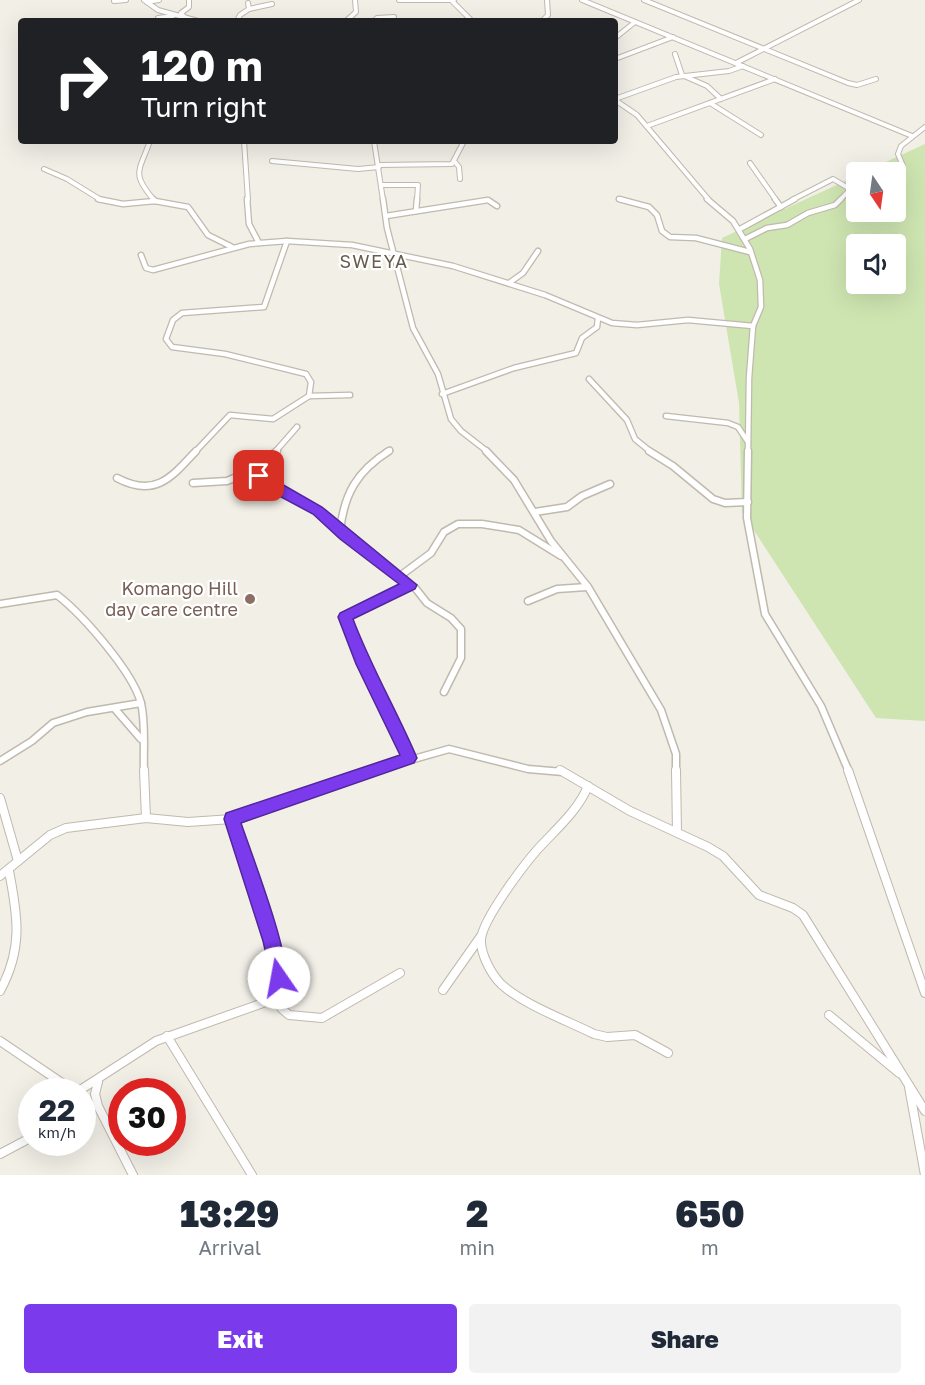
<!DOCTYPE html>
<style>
:root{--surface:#fff;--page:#f2f2f3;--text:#1f2937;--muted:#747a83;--accent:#7c3aed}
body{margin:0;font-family:"Golos Text",sans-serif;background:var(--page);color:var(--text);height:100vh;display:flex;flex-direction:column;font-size:22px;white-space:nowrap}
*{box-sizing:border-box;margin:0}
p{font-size:20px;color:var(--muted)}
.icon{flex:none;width:33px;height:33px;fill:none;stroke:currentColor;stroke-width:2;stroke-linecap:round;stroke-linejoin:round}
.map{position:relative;height:1175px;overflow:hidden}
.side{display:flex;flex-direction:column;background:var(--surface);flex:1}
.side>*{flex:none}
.banner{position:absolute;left:18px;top:18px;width:600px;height:126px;border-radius:6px;box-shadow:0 6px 24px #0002;background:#202124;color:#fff;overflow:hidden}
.needle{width:39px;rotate:167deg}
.fabs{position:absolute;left:846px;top:162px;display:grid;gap:12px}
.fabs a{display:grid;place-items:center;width:60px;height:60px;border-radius:6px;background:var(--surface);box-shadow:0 6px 24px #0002;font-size:30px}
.speed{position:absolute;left:18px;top:1078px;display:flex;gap:12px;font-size:30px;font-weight:700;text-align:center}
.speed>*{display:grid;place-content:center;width:78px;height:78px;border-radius:50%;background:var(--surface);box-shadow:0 6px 24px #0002;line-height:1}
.speed small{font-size:15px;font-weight:400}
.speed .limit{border:9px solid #d22;background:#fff;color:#111}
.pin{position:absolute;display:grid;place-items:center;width:51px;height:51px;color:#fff;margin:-26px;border-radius:12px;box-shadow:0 3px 9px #0006}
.me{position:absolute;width:66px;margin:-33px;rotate:348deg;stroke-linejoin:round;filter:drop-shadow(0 0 4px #0008)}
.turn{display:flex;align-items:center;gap:21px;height:126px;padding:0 24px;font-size:27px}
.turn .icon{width:78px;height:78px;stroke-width:2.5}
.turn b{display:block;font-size:42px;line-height:51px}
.eta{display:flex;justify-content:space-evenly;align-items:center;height:102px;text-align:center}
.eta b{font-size:36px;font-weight:800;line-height:42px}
.cta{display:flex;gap:12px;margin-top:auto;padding:12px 24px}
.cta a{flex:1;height:69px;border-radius:6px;background:var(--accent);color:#fff;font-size:24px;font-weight:800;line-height:69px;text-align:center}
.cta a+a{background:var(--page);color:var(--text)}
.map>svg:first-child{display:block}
.green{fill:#cee5b1;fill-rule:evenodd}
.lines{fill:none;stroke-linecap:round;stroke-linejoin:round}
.minor-far3-casing{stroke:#c0b9ad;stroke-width:6}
.minor-far2-casing{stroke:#c0b9ad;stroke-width:7}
.minor-far1-casing{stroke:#c0b9ad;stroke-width:9}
.minor-casing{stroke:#c0b9ad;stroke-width:10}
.minor-far3{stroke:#fff;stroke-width:4}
.minor-far2{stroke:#fff;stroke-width:4.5}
.minor-far1{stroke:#fff;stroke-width:6}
.minor{stroke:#fff;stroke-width:8}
.route{fill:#7c3aed;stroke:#51269a;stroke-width:1.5}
.education-dot{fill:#8d6e63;stroke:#fff;stroke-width:2}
.labels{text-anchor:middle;stroke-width:4.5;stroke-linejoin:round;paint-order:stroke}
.far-quarter-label{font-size:18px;letter-spacing:1.5px;fill:#675d4e;stroke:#fff}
.education-label{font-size:18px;fill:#785e54;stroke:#fff;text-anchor:end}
</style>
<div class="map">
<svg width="925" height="1175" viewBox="0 0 925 1175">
<rect width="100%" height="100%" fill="#f2efe7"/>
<!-- green -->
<path class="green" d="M 925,144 L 925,721 L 876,718 L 742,512 L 739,403 L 719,284 L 722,238 L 856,176 L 856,212 L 896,212 L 896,172 L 864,172 ZM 856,244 L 896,244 L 896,284 L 856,284 Z"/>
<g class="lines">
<defs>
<g id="minor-far3">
<polyline points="144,0 158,10 198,21"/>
<polyline points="399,0 454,0"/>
<polyline points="582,0 912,136"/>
<polyline points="644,0 848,83 857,85 876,79"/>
<polyline points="114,1 126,0"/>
<polyline points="452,1 472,21"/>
<polyline points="147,2 159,0"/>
<polyline points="249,9 272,4"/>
<polyline points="185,18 181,13 189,7 189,0"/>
<polyline points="159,21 158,18 173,16"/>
<polyline points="237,21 240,15 249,9 248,3"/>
<polyline points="346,21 356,12 355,0"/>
<polyline points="374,21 377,18 394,17"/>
<polyline points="476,21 526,21"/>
<polyline points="542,21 548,15 547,0"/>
<polyline points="615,38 635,22"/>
<polyline points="675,54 682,75 707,86 721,99"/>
<polyline points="615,59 673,37"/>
<polyline points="736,63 859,0"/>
<polyline points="615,99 676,77 729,71 743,66"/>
<polyline points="615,100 637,115 709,200"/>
<polyline points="710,103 761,135"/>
<polyline points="647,126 775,79"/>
<path d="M 150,141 C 139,172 131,173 154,200"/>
<polyline points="244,141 248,200"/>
<polyline points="374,141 383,200"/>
<polyline points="272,161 358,169 379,167"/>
<polyline points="455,162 459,167 460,179"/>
<polyline points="750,163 776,200"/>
<polyline points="379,165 452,164 464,141"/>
<polyline points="44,169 67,179 101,200"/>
<polyline points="892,172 903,166 898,154 901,146 925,127"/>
<polyline points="381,185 418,185 417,200"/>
<polyline points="619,199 623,200"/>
<polyline points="792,200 833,179 850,189"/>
<polyline points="840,200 856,183"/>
</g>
<g id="minor-far2">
<polyline points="98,199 123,204 155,201 188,207 208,235 232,247"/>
<polyline points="153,199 155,201"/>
<polyline points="247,199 249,224 259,243"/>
<polyline points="383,199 387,228 413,328 438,374 451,419 461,431 488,452"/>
<polyline points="619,199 649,207 657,215 662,231 670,237 696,238 750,252"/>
<polyline points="707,199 733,221 750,249 760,280 761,307 753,326 749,378 748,452"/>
<polyline points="775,199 781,207"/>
<polyline points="416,211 417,199"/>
<polyline points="386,216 488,200 497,206"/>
<polyline points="740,229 795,199"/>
<polyline points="745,239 767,228 787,225 808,213 835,205 841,199"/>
<polyline points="141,255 146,268 153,270 249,244 287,241 352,245 453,266 545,295 612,323 637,325 688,320 753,326"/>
<polyline points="509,283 523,273 538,251"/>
<polyline points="589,379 627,420 635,439 651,452"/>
<polyline points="442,394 514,368 576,353 582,338 597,327 598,318"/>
<polyline points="309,396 350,395"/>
<polyline points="666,416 728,423 738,427 748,442"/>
<polyline points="195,452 230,415 273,419 309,396 311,382 306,374 225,354 172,347 166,339 173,320 182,313 264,307 287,241"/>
<polyline points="275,452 297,427"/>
<polyline points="386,452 390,450"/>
</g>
<g id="minor-far1">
<path d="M 389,451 C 357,471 344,494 340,531 L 416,589 L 427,603 L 451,618 L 461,629 L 461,658 L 444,692"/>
<polyline points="486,451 514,480 551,541 588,587 661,710 676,754 676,772"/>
<polyline points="649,451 673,466 713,499 725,503 748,502"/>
<polyline points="748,451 747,518 765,614 821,706 849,772"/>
<polyline points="251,471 277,451"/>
<path d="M 117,478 C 155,498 171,478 196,451"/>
<polyline points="193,483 227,481 251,471 269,485 317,510 340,531"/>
<polyline points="535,512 567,507 582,496 610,484"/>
<polyline points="400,576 431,553 444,532 458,524 482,524 519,530 561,556"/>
<polyline points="528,601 557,589 587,587"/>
<path d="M 0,604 L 57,595 C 82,614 133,672 141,703 C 146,724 143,750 144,772"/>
<polyline points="115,709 141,739"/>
<polyline points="409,758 345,617 410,585"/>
<polyline points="0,761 32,741 53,723 87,712 141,703"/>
<polyline points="368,772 449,749 528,769 563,772"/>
</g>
<g id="minor">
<polyline points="144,770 146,818"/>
<polyline points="560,770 630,811 708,847 723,856 759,895 793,908 803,915 925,1111"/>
<polyline points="676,770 677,832"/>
<polyline points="848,770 925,993"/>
<path d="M 588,786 C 578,811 555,830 537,850 C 523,866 483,919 481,939 C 480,953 491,974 501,984 C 524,1005 566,1020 594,1034 L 607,1037 L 635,1035 L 668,1053"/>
<polyline points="0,798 18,861"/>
<polyline points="0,876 50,835 66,828 146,818 188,822 232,819 373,770"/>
<polyline points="443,990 481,936"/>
<path d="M 0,991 C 23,949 18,917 9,871"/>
<polyline points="277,998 282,1009 289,1015 322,1018 400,973"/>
<polyline points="829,1015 899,1073"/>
<polyline points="167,1036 252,1175"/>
<polyline points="0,1041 62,1083 68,1092"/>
<polyline points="98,1082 95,1094 98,1106 133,1175"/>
<polyline points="909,1087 925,1175"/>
<path d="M 77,1092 L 156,1041 L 277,998 C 278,936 253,876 232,819"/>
<polyline points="0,1154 32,1137"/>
</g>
</defs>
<!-- minor-far3 casing -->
<use href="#minor-far3" class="minor-far3-casing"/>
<!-- minor-far2 casing -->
<use href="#minor-far2" class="minor-far2-casing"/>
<!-- minor-far1 casing -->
<use href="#minor-far1" class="minor-far1-casing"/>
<!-- minor casing -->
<use href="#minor" class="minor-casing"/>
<!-- minor-far3 -->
<use href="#minor-far3" class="minor-far3"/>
<!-- minor-far2 -->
<use href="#minor-far2" class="minor-far2"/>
<!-- minor-far1 -->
<use href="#minor-far1" class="minor-far1"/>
<!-- minor -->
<use href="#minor" class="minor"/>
</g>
<!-- route -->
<path class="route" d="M 259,471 L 322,507 L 417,585 L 415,589 L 353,619 C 371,667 397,711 417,758 L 414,763 L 241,823 C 250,850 294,963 285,984 L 279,987 L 273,984 L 263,941 L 224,819 L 226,813 L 400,755 L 356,664 L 338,617 L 340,613 L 399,584 L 340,539 L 313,514 L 264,488 L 253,476 Z"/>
<!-- markers -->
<circle class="education-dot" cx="250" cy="599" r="6"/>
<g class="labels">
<!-- far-quarter labels -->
<g class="far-quarter-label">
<text x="374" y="268">SWEYA</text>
</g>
<!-- education labels -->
<g class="education-label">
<text x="238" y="595">Komango Hill<tspan x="238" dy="21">day care centre</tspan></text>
</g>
</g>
</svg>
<div class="fabs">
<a><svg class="needle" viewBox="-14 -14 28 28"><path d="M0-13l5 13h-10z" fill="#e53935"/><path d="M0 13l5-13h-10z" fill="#747a83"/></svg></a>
<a><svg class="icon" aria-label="sound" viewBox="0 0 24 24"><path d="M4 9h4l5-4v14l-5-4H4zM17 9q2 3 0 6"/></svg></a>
</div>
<div class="speed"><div>22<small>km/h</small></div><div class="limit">30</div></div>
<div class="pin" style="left:259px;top:476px;background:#d93025"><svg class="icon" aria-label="arrive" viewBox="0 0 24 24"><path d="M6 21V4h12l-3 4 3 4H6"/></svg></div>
<svg class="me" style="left:279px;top:978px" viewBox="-20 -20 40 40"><circle r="19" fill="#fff"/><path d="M0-13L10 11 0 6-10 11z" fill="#7c3aed"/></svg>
<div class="banner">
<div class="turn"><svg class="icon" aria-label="right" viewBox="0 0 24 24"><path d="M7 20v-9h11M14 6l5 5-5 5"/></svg><div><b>120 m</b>Turn right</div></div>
</div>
</div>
<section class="side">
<div class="eta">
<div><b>13:29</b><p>Arrival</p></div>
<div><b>2</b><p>min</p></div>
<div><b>650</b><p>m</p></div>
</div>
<div class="cta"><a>Exit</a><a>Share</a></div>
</section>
